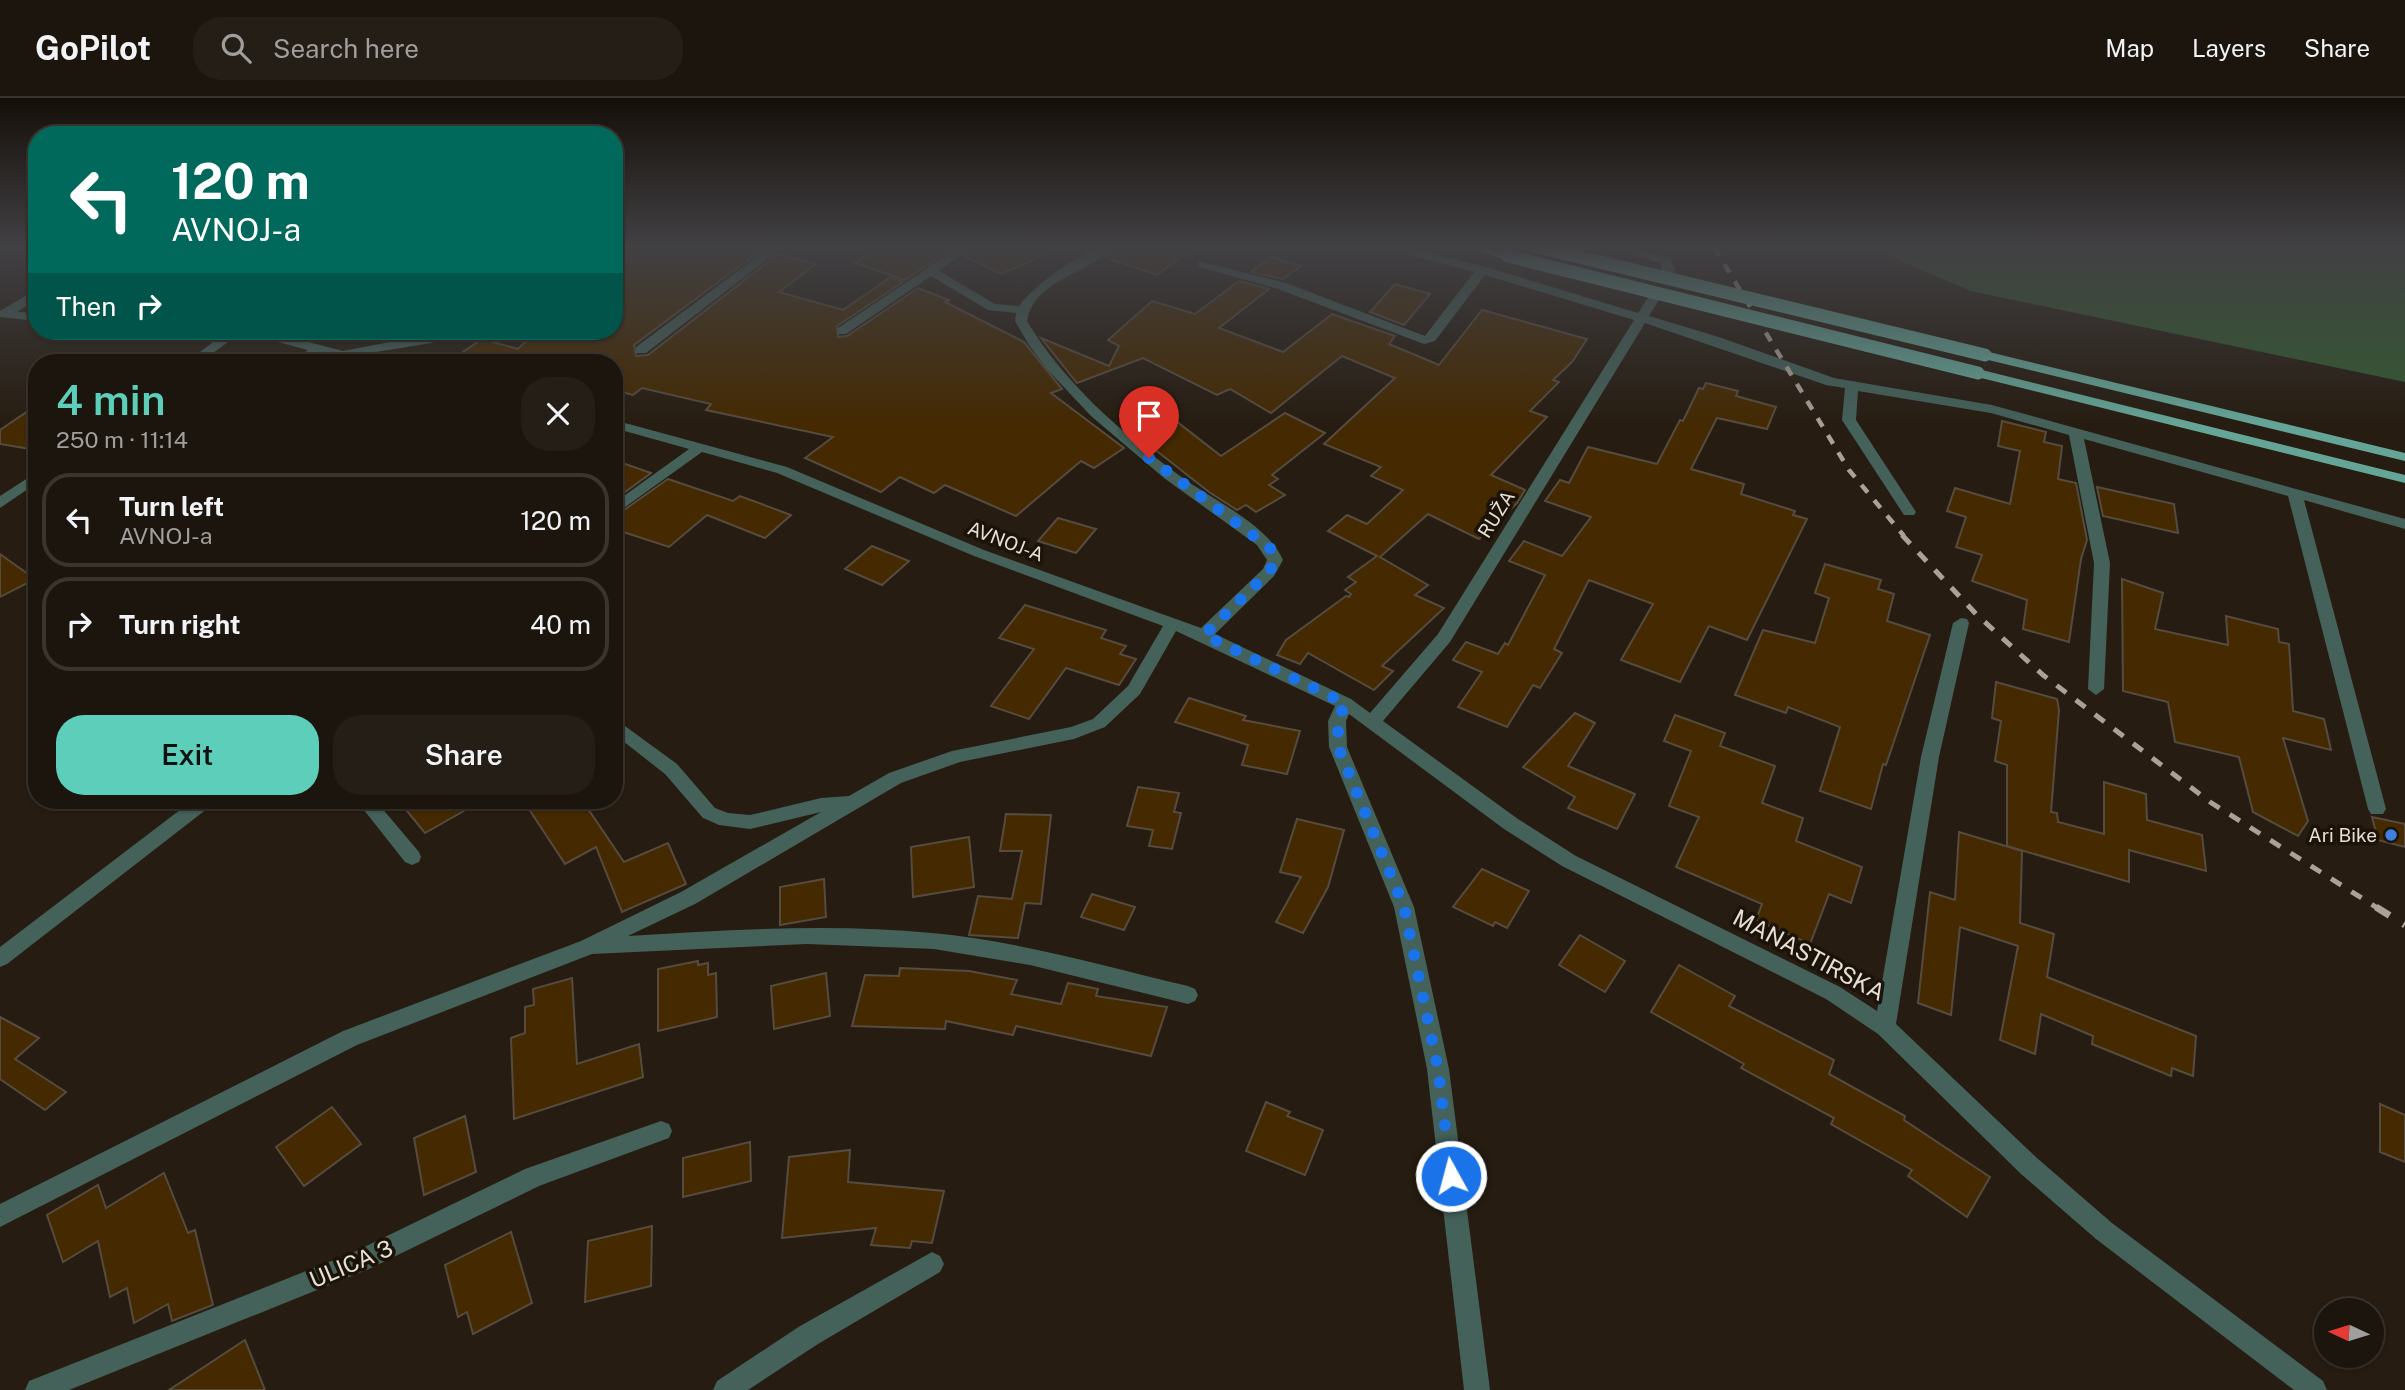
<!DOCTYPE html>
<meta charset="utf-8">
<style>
:root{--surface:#1c150d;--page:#251e16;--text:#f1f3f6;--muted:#a09f9d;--line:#3a342e;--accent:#5dceba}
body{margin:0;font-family:"Public Sans",sans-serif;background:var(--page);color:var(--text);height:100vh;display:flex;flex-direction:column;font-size:26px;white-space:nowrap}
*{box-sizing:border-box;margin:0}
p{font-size:23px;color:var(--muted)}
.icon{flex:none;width:38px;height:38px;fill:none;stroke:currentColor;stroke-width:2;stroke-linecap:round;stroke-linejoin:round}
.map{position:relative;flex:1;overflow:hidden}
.sheet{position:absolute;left:28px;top:256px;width:595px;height:455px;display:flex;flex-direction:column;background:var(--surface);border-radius:28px;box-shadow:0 2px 5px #0004,0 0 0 2px var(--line)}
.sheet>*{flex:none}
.hud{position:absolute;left:28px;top:28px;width:595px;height:214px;border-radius:28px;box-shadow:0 2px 5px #0004,0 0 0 2px var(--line);background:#00695c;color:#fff;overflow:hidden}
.needle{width:46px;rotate:274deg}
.buttons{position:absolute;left:2314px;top:1200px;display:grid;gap:14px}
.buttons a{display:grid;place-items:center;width:70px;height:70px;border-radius:50%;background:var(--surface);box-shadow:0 2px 5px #0004,0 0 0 2px var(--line);font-size:35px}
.pin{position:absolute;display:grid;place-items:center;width:60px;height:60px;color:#fff;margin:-72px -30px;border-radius:50% 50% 50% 0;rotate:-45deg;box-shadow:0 0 7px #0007}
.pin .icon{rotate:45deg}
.me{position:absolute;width:77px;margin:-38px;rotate:353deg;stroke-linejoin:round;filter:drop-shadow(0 0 5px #0008)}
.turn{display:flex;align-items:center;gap:24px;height:147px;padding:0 28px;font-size:32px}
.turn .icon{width:91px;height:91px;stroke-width:2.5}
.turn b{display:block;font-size:49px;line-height:60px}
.then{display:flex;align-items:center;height:66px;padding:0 28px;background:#0003;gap:14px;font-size:26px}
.round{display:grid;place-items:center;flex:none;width:74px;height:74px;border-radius:28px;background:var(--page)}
.head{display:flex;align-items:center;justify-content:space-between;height:119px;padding:0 28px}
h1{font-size:42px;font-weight:600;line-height:52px;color:var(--accent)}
.button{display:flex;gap:14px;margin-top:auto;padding:14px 28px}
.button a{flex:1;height:80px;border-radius:28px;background:var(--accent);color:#111;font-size:28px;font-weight:600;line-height:80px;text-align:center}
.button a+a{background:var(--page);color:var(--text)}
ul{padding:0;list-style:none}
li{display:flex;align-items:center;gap:21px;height:94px;margin:0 14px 10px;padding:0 14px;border:4px solid var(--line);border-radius:28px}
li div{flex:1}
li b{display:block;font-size:26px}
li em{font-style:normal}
header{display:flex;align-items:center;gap:42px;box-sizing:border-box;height:98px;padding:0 35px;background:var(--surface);border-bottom:2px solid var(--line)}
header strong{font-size:33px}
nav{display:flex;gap:38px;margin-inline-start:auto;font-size:24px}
.search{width:490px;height:63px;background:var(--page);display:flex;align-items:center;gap:18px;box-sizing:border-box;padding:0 24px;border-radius:28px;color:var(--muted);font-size:26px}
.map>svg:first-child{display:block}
.forest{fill:#335b30}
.building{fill:#442901;stroke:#564b3f;stroke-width:2}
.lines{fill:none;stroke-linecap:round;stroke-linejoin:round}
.minor{fill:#44615a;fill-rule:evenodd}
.major{fill:#65a597;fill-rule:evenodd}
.rail-far2{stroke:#aaa299;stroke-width:4.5;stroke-dasharray:10 10;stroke-linecap:butt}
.rail-far1{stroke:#aaa299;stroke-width:5;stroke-dasharray:12 12;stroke-linecap:butt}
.rail{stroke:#aaa299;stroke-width:7;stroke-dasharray:16 16;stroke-linecap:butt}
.major-bridge{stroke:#65a597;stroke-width:13}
.route{stroke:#1a73e8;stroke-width:12;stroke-dasharray:0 21.6}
.shop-dot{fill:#3f7fe0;stroke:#1c1308;stroke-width:2.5}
.labels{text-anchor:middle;stroke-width:7;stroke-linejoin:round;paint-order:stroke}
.street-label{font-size:19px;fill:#e6dfd7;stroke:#1c1308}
.poi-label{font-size:19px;fill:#e6dfd7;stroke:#1c1308;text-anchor:end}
.near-street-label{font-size:23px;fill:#e6dfd7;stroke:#1c1308}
</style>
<header>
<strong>GoPilot</strong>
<div class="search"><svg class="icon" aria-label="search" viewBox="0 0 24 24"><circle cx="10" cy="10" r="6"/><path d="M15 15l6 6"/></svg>Search here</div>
<nav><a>Map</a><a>Layers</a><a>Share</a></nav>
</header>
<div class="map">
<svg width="2405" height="1292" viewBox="0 0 2405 1292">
<rect width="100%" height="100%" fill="#261c11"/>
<!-- forest -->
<polygon class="forest" points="1868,149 2405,149 2405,284 1971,193"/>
<!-- building -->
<g class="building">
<polygon points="614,149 748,149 761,152 634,247 636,258 648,257 778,156 816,166 779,194 843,212 891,179 903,184 837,228 838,239 847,238 918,190 949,202 945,204 1024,244 1062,291 1051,295 1124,350 1094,370 1081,363 1016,418 945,387 934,395 900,379 881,394 805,360 833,339 706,312 711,306 642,290 633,297 614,292 614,264 448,264 482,241 518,251 535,235 588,242 599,233 614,233"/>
<polygon points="880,149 955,149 905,182 855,165"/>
<polygon points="974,149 1063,149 1001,176 964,158"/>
<polygon points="1113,149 1195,149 1157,177 1104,159"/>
<polygon points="1271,159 1301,168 1283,181 1251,174"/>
<polygon points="1239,183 1269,191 1219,230 1283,254 1332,216 1395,238 1389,246 1439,267 1482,212 1587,241 1572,264 1553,282 1559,284 1530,313 1547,319 1491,377 1525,392 1517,405 1479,441 1428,416 1380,459 1428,487 1415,497 1444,510 1382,568 1393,573 1374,592 1308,555 1300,566 1277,557 1286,542 1346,498 1349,499 1351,496 1345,492 1356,484 1348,479 1377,458 1328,433 1347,417 1367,426 1403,392 1371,378 1381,369 1324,346 1395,280 1342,258 1271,315 1230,291 1217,297 1143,260 1077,285 1041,240 1109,268 1119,248 1108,242 1152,203 1195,216"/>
<polygon points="1395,186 1430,196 1404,227 1370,214"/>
<polygon points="1706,285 1738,293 1736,298 1776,309 1767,331 1717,320 1691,371 1744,386 1741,396 1795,413 1793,417 1807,421 1747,542 1709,528 1680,584 1621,562 1653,506 1589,482 1554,551 1562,555 1540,590 1533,587 1507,629 1458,609 1482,574 1453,562 1466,544 1498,556 1505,545 1508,547 1545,477 1509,463 1524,443 1562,458 1591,419 1545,403 1560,382 1569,385 1588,349 1657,366 1680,322 1683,323 1699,290 1703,291"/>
<polygon points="37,307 37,352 0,346 0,332"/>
<polygon points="1285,315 1325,335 1272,377 1278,381 1269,387 1285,397 1256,414 1246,407 1237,412 1209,394 1130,332 1167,316 1221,358"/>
<polygon points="2002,323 2046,334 2044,344 2062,348 2058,381 2076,385 2087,442 2081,461 2069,544 2023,531 2027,502 1972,483 1982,457 1956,449 1966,419 1947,413 1955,390 2010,406 2020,353 1998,348"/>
<polygon points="614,362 651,375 614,402"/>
<polygon points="668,381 733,403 740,398 791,417 765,440 707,417 669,449 614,431 614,419"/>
<polygon points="2097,389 2174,406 2178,435 2103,418"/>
<polygon points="1058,420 1096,431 1076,455 1038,443"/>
<polygon points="872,448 909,463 882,487 845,471"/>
<polygon points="0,456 35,481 0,499"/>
<polygon points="1825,466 1881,482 1878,491 1894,496 1887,523 1930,537 1886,667 1883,666 1871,711 1820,693 1840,629 1788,609 1786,615 1735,597 1763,532 1815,545 1829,500 1815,495"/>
<polygon points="2122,481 2163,495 2155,531 2228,547 2226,518 2278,531 2279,544 2289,546 2293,613 2324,621 2331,652 2283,640 2308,723 2298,738 2253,714 2239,659 2175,644 2168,604 2123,593"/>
<polygon points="1025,507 1106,532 1101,540 1126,548 1120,556 1136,561 1119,587 1066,570 1029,621 991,608 1034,551 999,540"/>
<polygon points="1996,584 2057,601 2059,612 2051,714 2057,715 2058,724 2104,736 2104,684 2146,696 2147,722 2202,737 2206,773 2129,752 2129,784 2007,748 2007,667 1995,663 2001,623 1992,620"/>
<polygon points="1189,600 1246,618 1243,622 1300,633 1287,676 1242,667 1248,647 1175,624"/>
<polygon points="1575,615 1595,625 1568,668 1635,696 1617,731 1568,710 1575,699 1523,669"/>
<polygon points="1675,617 1725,635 1720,648 1775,668 1762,705 1803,720 1796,743 1862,769 1851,805 1829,796 1810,846 1756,822 1762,806 1676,769 1699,719 1669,708 1691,653 1664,643"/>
<polygon points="1138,689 1179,695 1174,714 1181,715 1172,751 1149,748 1153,732 1127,728"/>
<polygon points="398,702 483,702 425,735"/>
<polygon points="523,702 582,702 624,764 668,745 686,786 622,814 596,749 565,766"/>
<polygon points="1006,716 1051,717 1041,806 1025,805 1018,840 969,837 978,798 1012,801 1022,753 1000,753"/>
<polygon points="2372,719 2405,726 2405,749 2378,742"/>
<polygon points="1297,721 1344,732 1328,789 1303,835 1276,824 1301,779 1280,774"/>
<polygon points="1959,734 2022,753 2020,825 2054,836 2047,879 2196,938 2193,978 2172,970 2171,978 2092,946 2093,938 2041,916 2035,956 2000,942 2018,848 1960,829 1951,917 1918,905 1930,794 1955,802"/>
<polygon points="969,739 974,789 913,799 911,749"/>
<polygon points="1482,771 1529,793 1507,830 1495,824 1493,828 1453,809"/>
<polygon points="824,781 826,819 780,827 780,789"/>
<polygon points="1092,796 1135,809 1124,832 1081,819"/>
<polygon points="1580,837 1625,863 1605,894 1559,867"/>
<polygon points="698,863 698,867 708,865 708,877 716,875 717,919 658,933 658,871"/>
<polygon points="1679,867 1735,898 1729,908 1834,962 1829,976 1905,1018 1904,1022 1990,1079 1967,1119 1908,1078 1912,1072 1831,1026 1834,1020 1741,970 1744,966 1651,914"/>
<polygon points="900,870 969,873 1017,882 1011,896 1061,906 1068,885 1098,891 1096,898 1167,909 1151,958 1016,928 1013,937 946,923 945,931 852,928 865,877 899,878"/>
<polygon points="826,875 830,918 774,931 771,888"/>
<polygon points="572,880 577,966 639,946 643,979 514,1021 511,940 525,935 525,909 534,907 533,891"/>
<polygon points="0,919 39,940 15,961 66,994 45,1012 0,981"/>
<polygon points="1266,1004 1290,1014 1287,1018 1323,1032 1305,1077 1246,1053"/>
<polygon points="2380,1006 2405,1017 2405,1064 2380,1054"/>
<polygon points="332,1009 361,1046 304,1088 276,1049"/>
<polygon points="465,1018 476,1074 424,1097 414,1040"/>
<polygon points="750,1044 751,1083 683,1099 683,1060"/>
<polygon points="850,1052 848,1084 944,1093 932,1145 912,1143 910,1150 871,1147 876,1130 782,1140 789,1059"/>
<polygon points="164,1075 188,1135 195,1132 213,1207 172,1223 168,1206 134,1225 127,1190 110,1199 98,1143 63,1164 47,1117 98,1087 106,1110"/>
<polygon points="652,1128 651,1188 585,1204 588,1143"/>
<polygon points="511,1134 532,1205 473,1236 467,1214 458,1219 445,1167"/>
<polygon points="245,1242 265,1292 169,1292"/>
</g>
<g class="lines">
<!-- minor -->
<g class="minor">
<polygon points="770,149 783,149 646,255 636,255 636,249"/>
<path d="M 959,149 L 972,149 L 939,173 L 995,206 L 1019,208 C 1034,187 1085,149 1111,149 C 1089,177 1034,181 1027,223 C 1063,284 1120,333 1176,375 C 1207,399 1268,426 1283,462 L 1274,478 L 1215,536 L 1351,601 L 1370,615 L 1438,536 L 1634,222 L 1485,177 L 1435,243 L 1424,246 L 1278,191 L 1199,169 L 1199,163 L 1286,185 L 1425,238 L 1474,174 L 1388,151 L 1386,149 L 1404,149 L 1486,169 L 1638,215 L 1651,195 L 1655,194 L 1661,198 L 1649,218 L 1719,239 L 1834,280 L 1992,307 L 2405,421 L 2405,431 L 2304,402 L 2386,711 L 2383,716 L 2371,716 L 2368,711 L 2288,398 L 2084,341 L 2110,465 L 2104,591 L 2096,597 L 2088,591 L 2094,465 L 2069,337 L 1991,315 L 1858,293 L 1856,322 L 1916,414 L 1914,417 L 1904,417 L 1842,322 L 1845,290 L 1826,287 L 1645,225 L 1450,544 L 1383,623 L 1518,721 L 1576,758 L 1840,889 L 1877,913 L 1921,659 L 1953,525 L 1961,520 L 1967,521 L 1969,525 L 1939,659 L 1896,926 L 2037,1060 L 2112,1125 L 2323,1283 L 2327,1292 L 2294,1292 L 2096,1141 L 2021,1076 L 1878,936 L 1826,901 L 1562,768 L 1504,731 L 1349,616 L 1346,623 L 1347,649 L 1414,809 L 1449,971 L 1490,1292 L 1464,1292 L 1427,971 L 1394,809 L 1329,649 L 1328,623 L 1335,608 L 1176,533 L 1140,596 L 1105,629 L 1074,641 L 960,664 L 901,685 L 695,806 L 628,838 C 730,832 831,825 932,835 C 1019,843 1104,868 1188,888 L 1195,891 L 1198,897 L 1195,903 L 1188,906 L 1030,867 L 934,851 L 807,846 L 592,856 L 357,947 L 0,1129 L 0,1106 L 343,933 L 581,843 L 681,794 L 821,714 L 750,731 L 719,727 L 703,720 L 665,676 L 614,636 L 614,620 L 677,666 L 715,710 L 728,715 L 750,717 L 821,700 L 849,698 L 889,675 L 952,653 L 1071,629 L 1093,621 L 1128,588 L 1163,528 L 974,458 L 777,375 L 702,354 L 614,417 L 614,405 L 689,351 L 614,330 L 614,322 L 787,369 L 984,452 L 1201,530 L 1263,471 L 1267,462 L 1257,447 L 1164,380 L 1091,318 L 1046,270 L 1029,247 L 1015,223 L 1016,215 L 988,212 L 931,178 L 846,236 L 838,236 L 838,230 Z"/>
<polygon points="1607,149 1625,149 1670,160 1675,171 1670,180 1662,180 1661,165"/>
<polygon points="37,191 37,201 17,214 37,215 37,223 0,219 0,213"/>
<polygon points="216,233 266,233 343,253 446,233 465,233 431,245 358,257 375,264 355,264 320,255 307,264 293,264 308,252 266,241 236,238 201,264 187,264 222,237"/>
<polygon points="37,374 37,385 0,410 0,398"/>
<polygon points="193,702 215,702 212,707 7,866 0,869 0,849"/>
<polygon points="356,702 375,702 419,754 421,759 419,764 412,767 405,764"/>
<polygon points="661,1023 669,1026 672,1033 669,1040 539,1088 369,1171 69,1292 25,1292 29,1283 354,1154 525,1071"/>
<polygon points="932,1154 940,1158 944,1166 940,1174 818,1246 748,1292 713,1292 717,1283 800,1228"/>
</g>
<!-- major -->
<g class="major">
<polygon points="1462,149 1482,149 1514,158 1508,162"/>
<polygon points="1985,253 2405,355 2405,363 1980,260 1980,254"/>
<polygon points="1978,271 2405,377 2405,385 1973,278 1971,275"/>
</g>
<!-- rail-far2 -->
<polyline class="rail-far2" points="1714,149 1849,372 1904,438"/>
<!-- rail-far1 -->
<polyline class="rail-far1" points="1902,437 1976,516 2043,577 2210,704 2379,811"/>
<!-- rail -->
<polyline class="rail" points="2376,809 2405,827"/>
<!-- major-bridge -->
<g class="major-bridge">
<polyline points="1538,149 1985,257"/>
<polyline points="1508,158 1978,275"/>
</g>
</g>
<!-- sky -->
<linearGradient id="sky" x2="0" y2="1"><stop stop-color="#150f09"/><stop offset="0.45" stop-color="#414043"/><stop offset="1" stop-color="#414043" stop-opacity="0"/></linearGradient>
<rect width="2405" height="329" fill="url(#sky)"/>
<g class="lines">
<!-- route -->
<path class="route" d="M 1149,360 L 1269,449 C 1276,458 1275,465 1269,474 L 1204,537 L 1345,605 L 1338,623 L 1338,649 L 1404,809 L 1438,971 L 1451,1078"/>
</g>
<!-- markers -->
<circle class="shop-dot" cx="2391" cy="737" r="7"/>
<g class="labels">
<!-- street labels -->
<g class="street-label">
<text transform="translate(1496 416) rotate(-58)" y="7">RUŽA</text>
<text transform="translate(1006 443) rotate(21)" y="7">AVNOJ-A</text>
</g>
<!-- poi labels -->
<g class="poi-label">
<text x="2377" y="744">Ari Bike</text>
</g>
<!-- near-street labels -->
<g class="near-street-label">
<text transform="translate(1809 857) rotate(28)" y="8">MANASTIRSKA</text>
<text transform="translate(351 1166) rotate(-23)" y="8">ULICA 3</text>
</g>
</g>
</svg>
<div class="buttons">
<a><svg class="needle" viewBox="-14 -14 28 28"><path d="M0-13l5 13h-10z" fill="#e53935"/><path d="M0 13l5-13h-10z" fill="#a09f9d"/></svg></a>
</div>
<div class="pin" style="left:1149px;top:360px;background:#d93025"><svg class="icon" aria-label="arrive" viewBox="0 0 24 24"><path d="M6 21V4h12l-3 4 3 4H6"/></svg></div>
<svg class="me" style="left:1451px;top:1078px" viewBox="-20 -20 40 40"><circle r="17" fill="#1a73e8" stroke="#fff" stroke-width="3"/><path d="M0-11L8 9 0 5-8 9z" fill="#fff"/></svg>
<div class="hud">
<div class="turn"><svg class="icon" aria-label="left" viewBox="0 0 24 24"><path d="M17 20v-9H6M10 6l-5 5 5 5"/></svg><div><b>120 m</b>AVNOJ-a</div></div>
<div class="then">Then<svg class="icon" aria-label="right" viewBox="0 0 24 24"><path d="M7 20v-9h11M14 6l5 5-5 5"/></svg></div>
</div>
<section class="sheet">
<div class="head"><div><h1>4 min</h1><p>250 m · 11:14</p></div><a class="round"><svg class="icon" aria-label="close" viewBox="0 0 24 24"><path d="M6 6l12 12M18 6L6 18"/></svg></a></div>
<ul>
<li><svg class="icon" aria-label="left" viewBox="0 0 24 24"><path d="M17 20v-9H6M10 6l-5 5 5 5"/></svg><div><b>Turn left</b><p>AVNOJ-a</p></div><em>120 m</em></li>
<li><svg class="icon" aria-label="right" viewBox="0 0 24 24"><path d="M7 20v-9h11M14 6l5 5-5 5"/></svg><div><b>Turn right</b></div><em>40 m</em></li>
</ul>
<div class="button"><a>Exit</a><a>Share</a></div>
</section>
</div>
